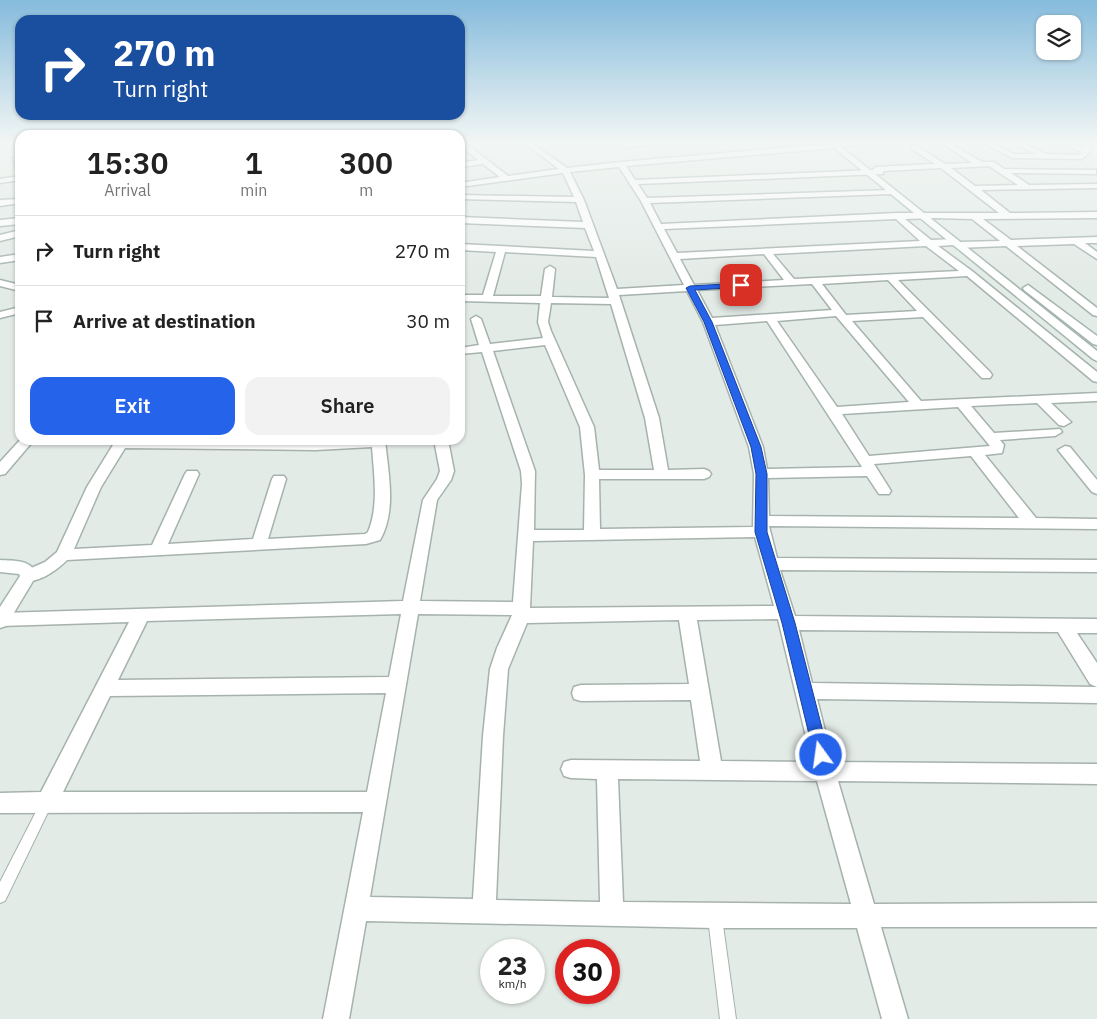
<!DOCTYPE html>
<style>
:root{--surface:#fff;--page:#f2f2f2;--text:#222;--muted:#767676;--line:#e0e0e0;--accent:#2563eb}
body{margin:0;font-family:"IBM Plex Sans",sans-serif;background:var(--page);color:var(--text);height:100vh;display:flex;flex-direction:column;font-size:19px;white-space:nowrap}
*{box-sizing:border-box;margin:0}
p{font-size:16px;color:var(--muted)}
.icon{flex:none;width:28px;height:28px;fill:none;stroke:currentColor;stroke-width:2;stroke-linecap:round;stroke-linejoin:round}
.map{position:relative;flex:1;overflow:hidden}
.side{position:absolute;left:15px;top:130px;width:450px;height:315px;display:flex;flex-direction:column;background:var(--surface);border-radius:15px;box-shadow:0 1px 4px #0004}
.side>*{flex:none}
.hud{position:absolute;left:15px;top:15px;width:450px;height:105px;border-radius:15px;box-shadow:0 1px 4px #0004;background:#1a4fa0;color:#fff;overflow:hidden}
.tools{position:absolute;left:1036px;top:15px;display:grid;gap:10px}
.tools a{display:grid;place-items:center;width:45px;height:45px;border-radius:10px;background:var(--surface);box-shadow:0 1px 4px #0004;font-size:25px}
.speed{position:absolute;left:480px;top:939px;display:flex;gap:10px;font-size:25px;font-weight:700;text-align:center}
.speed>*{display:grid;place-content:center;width:65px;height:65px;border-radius:50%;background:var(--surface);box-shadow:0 1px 4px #0004;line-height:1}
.speed small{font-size:12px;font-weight:400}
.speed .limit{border:8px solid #d22;background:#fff;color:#111}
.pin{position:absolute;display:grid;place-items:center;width:42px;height:42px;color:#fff;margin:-21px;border-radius:10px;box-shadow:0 2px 8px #0006}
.me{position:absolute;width:55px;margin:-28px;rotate:346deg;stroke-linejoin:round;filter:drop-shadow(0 0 4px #0008)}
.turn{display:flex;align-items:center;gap:18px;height:105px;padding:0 15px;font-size:22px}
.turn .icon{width:65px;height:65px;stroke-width:2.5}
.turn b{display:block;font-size:35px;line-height:42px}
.eta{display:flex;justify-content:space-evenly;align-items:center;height:85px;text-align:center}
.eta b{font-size:30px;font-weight:600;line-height:35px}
.cta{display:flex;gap:10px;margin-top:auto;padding:10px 15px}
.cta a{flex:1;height:58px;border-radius:15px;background:var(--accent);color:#fff;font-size:20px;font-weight:600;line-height:58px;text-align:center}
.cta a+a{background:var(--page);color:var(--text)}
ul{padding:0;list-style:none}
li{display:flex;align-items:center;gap:15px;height:70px;padding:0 15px;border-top:1px solid var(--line)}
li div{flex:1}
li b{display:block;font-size:19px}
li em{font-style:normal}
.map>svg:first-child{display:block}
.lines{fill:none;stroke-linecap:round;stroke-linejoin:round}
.lane-casing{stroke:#a6b2ad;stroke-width:2}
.street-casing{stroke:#a6b2ad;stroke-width:3}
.secondary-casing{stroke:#a3b5ad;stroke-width:3}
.lane{fill:#fff;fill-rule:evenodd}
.street{fill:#fff;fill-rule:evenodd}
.secondary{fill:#fff;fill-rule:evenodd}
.route{fill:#2563eb;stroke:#184099}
</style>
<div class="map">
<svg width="1097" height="1019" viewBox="0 0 1097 1019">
<rect width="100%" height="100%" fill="#e3ebe7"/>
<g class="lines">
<defs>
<g id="lane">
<polygon points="47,796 51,798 53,802 51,806 5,901 0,903 0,882 43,798"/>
<polygon points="715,911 720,913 722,918 736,1019 720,1019 708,918 710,913"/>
</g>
<g id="street">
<path d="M 460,142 L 464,142 L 508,176 L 559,169 L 523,142 L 530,142 L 567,168 L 621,162 L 840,143 L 840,142 L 876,142 C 867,147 854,142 846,147 L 626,166 L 635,180 L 873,170 L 876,167 L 935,164 L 912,149 L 912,145 L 915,145 L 945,164 L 972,163 L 940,142 L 947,142 L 982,162 L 994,162 L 1004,169 L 1096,170 L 1096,174 L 1093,174 L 1011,173 L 1029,185 L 1097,184 L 1097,188 L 981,190 L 1010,213 L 1097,212 L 1097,218 L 983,219 L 1011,240 L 1097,237 L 1097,243 L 1085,243 L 1097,252 L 1097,259 L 1074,244 L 1017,246 L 1097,308 L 1097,316 L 1093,315 L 1006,246 L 958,248 L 953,245 L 938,246 L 972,271 L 1097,372 L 1097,382 L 1093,381 L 967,276 L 898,280 L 990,372 L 992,375 L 990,378 L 982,378 L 923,317 L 852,321 L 921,401 L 1097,393 L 1097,401 L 1051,403 L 1071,422 L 1064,426 L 1059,425 L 1037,403 L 971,406 L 994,433 L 1060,429 L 1062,432 L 1055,436 L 1000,440 L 1004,445 L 1002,453 L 985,455 L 1036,518 L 1097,519 L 1097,529 L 769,526 L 777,558 L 1097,560 L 1097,572 L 780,570 L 795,616 L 1097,619 L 1097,633 L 1077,633 L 1097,663 L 1097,687 L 1090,684 L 1058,632 L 799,630 L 812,683 L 1097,687 L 1097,703 L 817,699 L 833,762 L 1097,764 L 1097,784 L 838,781 L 874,904 L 1097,903 L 1097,927 L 881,927 L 908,1019 L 882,1019 L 857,928 L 714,928 L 366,921 L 349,1019 L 323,1019 L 363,812 L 0,813 L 0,793 L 41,792 L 129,622 L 1,626 L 0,613 L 403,601 L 423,500 L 437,479 L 440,471 L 434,440 L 448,440 L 454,471 L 451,480 L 437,500 L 420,601 L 513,602 L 522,484 L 521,471 L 482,352 L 460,354 L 460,348 L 479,345 L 471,319 L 476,316 L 481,319 L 490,344 L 543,338 L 538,322 L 540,303 L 460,301 L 460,295 L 483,295 L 496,252 L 460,250 L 460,244 L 594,251 L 585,228 L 460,223 L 460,217 L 583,222 L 576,202 L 460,199 L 460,195 L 574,197 L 563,173 L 460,187 L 460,183 L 500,177 L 483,164 L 460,167 L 460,163 L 478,160 L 460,145 ZM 989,166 L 1018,185 L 975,186 L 951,168 ZM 619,167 L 641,201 L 684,285 L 617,289 L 584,200 L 570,172 ZM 941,168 L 999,213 L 897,213 L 661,224 L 650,203 L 891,194 L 895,192 L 891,190 L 647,198 L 638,184 L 880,174 L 883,174 L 883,171 ZM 934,218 L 972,219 L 1000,241 L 959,242 L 955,239 L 931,240 L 905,219 ZM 896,219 L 920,241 L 677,253 L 664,229 ZM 926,246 L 959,271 L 794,279 L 773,254 ZM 505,252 L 596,257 L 609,298 L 552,297 L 555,269 L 550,266 L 545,269 L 541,296 L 493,296 ZM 764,254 L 784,280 L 694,285 L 680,259 ZM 888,280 L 917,311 L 846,315 L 822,284 ZM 812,284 L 832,310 L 712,318 L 697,290 ZM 687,291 L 703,322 L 749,447 L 754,474 L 753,527 L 600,529 L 599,479 L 704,479 L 709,477 L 711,474 L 709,471 L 704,469 L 668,470 L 659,418 L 619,295 ZM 551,303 L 611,304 L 645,418 L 654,470 L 599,470 L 594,427 L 551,331 L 548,322 ZM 836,316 L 909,402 L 837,407 L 777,321 ZM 767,321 L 862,467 L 767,469 L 763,447 L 715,325 ZM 545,345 L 580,427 L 585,475 L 584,530 L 534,530 L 535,471 L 493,351 ZM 958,407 L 990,446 L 869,456 L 842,414 ZM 971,456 L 1019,518 L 769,516 L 768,478 L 867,476 L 879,494 L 889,494 L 891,491 L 874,464 ZM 755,537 L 774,606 L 530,608 L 533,541 ZM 401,614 L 389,677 L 118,680 L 147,621 ZM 418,614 L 512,615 L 497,648 L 490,669 L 483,736 L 473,899 L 370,897 ZM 778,619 L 812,762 L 721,761 L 697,620 ZM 679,620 L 689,684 L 581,685 L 574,687 L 572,693 L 574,699 L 581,701 L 691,700 L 700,761 L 571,760 L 564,762 L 561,769 L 564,776 L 571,778 L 597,779 L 600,902 L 496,900 L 503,736 L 508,669 L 527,623 ZM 386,693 L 367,792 L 63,792 L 110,696 ZM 618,779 L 817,781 L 851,904 L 623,902 Z"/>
<polygon points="642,142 673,142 669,144 623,147 619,145 623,143"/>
<polygon points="981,142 990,142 1014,154 1036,154 1019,146 1018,144 1022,142 1046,154 1080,155 1082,153 1062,142 1070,142 1083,148 1085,142 1092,142 1090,152 1082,159 1013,158"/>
<polygon points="13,158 20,160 20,170 16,168"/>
<polygon points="20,176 20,180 0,183 0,179"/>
<polygon points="20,199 20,203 0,206 0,200"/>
<polygon points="20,218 20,224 0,226 0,220"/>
<polygon points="20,230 20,236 0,241 0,235"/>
<polygon points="20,254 20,260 0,263 0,257"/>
<polygon points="0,280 20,285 20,291 0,286"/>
<polygon points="20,307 20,313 0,318 0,312"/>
<polygon points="20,440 34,440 5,474 0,475 0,462"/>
<path d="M 116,440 L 316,442 L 385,440 C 388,471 397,511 380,540 L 366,544 L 67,560 C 57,570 37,585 22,580 L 20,576 L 22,572 L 45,562 L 57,552 L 87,487 ZM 372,447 C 374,475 379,506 368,532 L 365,534 L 268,539 L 286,479 L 284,476 L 274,476 L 272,479 L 253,539 L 168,544 L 199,474 L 197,471 L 187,471 L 185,474 L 152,545 L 74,549 L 101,487 L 125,448 L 316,450 Z"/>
<polygon points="1065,446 1070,447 1097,480 1097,494 1092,492 1058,450"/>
</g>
<g id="secondary">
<polygon points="827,142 835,142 1097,351 1097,361 1093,359"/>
<polygon points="1028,285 1097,336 1097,345 1093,344 1024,290 1023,288"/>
<path d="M 0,560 C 14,561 33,559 36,576 L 6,626 L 0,628 L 0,607 L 20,576 L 19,574 L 0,572 Z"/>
</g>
</defs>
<!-- lane casing -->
<use href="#lane" class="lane-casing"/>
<!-- street casing -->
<use href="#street" class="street-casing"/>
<!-- secondary casing -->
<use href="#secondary" class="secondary-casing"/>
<!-- lane -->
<use href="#lane" class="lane"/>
<!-- street -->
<use href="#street" class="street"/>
<!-- secondary -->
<use href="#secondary" class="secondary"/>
</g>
<!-- sky -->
<linearGradient id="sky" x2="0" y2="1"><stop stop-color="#85bbdc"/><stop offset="0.5" stop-color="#f2f6f4"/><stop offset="1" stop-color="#f2f6f4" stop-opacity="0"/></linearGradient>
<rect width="1097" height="284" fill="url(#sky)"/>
<!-- route -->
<polygon class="route" points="741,283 745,285 743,287 695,290 712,322 761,447 767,474 767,532 795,623 829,755 827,760 821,762 816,760 814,755 782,623 755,532 756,474 751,447 704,322 686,288 690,286"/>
</svg>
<div class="tools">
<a><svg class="icon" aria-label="layers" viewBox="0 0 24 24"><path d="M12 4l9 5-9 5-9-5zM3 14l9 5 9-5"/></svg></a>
</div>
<div class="speed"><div>23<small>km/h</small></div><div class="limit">30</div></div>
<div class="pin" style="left:741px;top:285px;background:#d93025"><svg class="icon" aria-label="arrive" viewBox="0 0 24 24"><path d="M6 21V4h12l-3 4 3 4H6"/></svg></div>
<svg class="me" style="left:821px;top:755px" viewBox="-20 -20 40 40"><circle r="17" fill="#2563eb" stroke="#fff" stroke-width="3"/><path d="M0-11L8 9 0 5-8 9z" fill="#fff"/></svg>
<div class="hud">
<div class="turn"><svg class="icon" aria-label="right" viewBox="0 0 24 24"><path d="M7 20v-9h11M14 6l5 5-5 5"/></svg><div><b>270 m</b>Turn right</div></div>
</div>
<section class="side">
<div class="eta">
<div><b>15:30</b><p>Arrival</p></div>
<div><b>1</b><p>min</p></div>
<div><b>300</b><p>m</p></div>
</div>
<ul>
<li><svg class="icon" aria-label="right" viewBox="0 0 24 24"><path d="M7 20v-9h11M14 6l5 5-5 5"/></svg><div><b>Turn right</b></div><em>270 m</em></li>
<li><svg class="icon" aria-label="arrive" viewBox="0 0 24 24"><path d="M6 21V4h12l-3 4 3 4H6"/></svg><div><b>Arrive at destination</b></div><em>30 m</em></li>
</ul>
<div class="cta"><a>Exit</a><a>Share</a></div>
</section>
</div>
